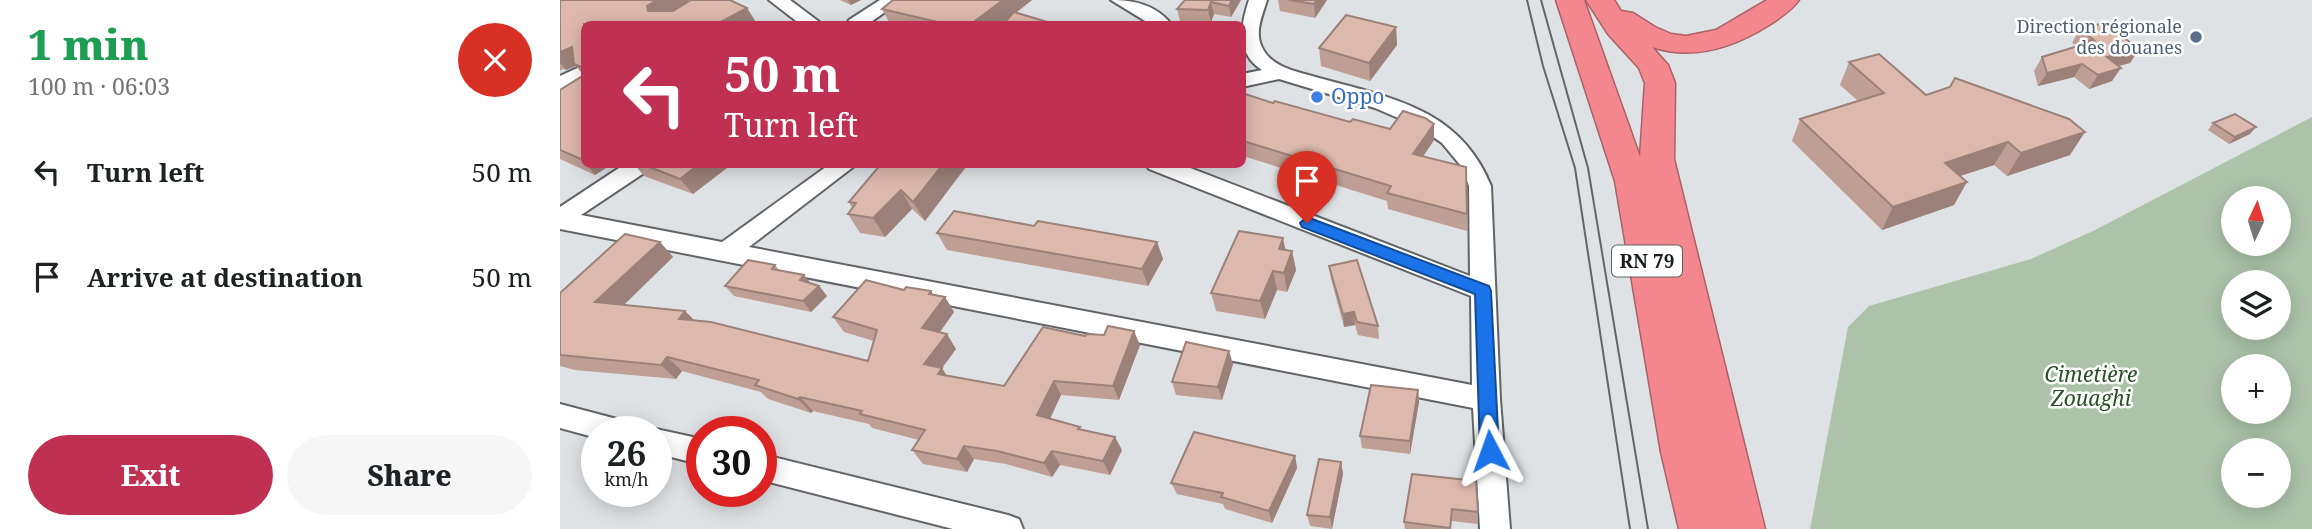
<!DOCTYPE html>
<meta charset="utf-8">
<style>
:root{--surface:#fff;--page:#f6f6f6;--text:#202124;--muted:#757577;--accent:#c03053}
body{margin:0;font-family:"Noto Serif",serif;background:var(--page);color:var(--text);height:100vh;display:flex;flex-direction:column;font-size:26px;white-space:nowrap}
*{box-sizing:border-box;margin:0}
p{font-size:23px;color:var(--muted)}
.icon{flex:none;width:38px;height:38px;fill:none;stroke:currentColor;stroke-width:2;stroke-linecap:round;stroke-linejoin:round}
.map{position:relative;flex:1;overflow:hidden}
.sheet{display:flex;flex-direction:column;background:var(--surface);width:560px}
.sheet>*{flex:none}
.hud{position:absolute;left:21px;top:21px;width:665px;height:147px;border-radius:10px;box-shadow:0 4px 18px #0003;background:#c03053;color:#fff;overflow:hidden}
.needle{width:46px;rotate:4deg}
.controls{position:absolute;left:1661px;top:186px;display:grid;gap:14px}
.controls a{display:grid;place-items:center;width:70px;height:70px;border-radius:50%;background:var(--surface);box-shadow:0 4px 18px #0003;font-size:35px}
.speed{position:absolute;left:21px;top:416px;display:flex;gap:14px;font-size:35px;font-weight:700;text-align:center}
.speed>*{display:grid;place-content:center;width:91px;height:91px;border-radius:50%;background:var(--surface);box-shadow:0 4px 18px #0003;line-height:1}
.speed small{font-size:18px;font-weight:400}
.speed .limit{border:10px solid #d22;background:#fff;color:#111}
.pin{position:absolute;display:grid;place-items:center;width:60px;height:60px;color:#fff;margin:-72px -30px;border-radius:50% 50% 50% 0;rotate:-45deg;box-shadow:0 0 7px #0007}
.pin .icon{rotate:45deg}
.me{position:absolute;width:77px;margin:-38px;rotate:356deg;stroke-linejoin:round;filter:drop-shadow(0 0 5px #0008)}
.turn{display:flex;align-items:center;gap:24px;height:147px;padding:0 28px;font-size:32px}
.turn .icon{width:91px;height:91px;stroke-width:2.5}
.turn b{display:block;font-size:49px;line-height:60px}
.round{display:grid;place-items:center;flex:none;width:74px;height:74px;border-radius:37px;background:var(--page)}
.overview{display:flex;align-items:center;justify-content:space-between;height:119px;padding:0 28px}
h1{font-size:42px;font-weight:800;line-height:52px;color:#1e9e55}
.cta{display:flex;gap:14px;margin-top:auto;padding:14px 28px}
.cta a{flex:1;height:80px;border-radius:42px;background:var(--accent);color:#fff;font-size:28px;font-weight:800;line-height:80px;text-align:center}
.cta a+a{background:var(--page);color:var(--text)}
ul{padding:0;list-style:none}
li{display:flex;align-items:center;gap:21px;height:105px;padding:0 28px}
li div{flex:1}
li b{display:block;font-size:26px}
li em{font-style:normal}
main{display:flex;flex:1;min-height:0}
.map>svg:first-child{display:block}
.green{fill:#acc3aa;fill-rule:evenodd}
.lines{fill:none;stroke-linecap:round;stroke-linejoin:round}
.minor-casing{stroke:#616366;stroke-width:4}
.highway-casing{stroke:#a86267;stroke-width:3}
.minor{fill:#fff;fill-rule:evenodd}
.highway{fill:#f4878e;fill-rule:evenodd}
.tram{stroke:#646567;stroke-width:2}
.wall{fill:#be9e95}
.shaded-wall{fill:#9b8179}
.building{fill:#ddb8ad;stroke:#9b8179;stroke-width:2}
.route{fill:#1a73e8;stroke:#114b97;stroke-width:2}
.service-dot{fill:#5c6f8a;stroke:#fff;stroke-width:2.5}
.shop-dot{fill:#3f7fe0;stroke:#fff;stroke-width:2.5}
.labels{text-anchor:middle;stroke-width:5;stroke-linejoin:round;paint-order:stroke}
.far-service-label{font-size:18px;fill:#4e5e75;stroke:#fff;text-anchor:end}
.shield{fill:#fff;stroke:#606162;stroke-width:2}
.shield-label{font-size:19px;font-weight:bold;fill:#1c1d1e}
.shop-label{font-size:21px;fill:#366cbe;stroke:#fff;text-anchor:start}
.park-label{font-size:21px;font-style:italic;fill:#2b4f28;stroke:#fff}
</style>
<main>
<section class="sheet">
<div class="overview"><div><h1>1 min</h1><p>100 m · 06:03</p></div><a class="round" style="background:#d93025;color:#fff"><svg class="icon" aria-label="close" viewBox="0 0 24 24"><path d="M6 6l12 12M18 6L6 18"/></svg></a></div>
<ul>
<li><svg class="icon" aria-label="left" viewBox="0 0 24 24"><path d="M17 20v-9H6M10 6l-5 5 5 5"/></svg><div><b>Turn left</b></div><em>50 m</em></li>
<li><svg class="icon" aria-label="arrive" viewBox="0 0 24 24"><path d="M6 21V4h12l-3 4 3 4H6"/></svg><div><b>Arrive at destination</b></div><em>50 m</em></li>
</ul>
<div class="cta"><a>Exit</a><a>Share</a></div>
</section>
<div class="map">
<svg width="1752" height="529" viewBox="0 0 1752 529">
<rect width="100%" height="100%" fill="#dfe2e5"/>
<!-- green -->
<path class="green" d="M 1752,117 L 1752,529 L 1250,529 L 1288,327 L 1309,306 L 1471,259 L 1535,230 ZM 1673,198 L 1718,198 L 1718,243 L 1673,243 ZM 1673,282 L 1718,282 L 1718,327 L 1673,327 ZM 1673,366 L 1718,366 L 1718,411 L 1673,411 ZM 1673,450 L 1718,450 L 1718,495 L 1673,495 Z"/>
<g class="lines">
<defs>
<g id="minor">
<polygon points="209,0 230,0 262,24 240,24"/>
<polygon points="320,0 342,0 308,24 287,24 289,20"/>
<path d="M 551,0 C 574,0 596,5 611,24 L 590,24 Z"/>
<path d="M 689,0 L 707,0 C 702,17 693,34 704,51 C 714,67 735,71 752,76 C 826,97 899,106 931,186 L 940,399 L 950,529 L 920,529 L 913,408 L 0,229 L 0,207 L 65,164 L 93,164 L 90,169 L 21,215 L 162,242 L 270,164 L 297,164 L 189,247 L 912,385 L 911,296 L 589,169 L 586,164 L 620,164 L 910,276 L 909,186 L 901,166 L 882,143 L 859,127 L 815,108 L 719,79 L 682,87 L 682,74 L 702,70 C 675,53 681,24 689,0 Z"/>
<polygon points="24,65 24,79 0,92 0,76"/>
<polygon points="0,404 72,423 76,432 37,432 37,438 0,428"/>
<polygon points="96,429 142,439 142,465 96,453 96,432 86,432"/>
<polygon points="201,454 448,515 459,519 463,529 393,529 201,480"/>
</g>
<path id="highway" d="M 996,0 L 1024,0 L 1080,157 L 1085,83 L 1079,68 L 1048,34 L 1026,0 L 1054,0 L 1061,11 L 1073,13 L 1095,27 L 1111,34 L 1126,36 L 1156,30 L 1207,0 L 1239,0 C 1232,10 1220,18 1209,25 C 1174,47 1134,61 1092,47 L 1108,65 L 1115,83 L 1114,159 L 1205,529 L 1119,529 L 1101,452 L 1055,181 Z"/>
</defs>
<!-- minor casing -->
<use href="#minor" class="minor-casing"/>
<!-- highway casing -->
<use href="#highway" class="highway-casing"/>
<!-- minor -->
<use href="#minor" class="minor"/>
<!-- highway -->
<use href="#highway" class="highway"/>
<!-- tram -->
<g class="tram">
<polyline points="967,0 983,66 1015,168 1070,529"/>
<polyline points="981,0 1028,168 1088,529"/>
</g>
</g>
<!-- wall -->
<g class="wall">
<polygon points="0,0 128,0 129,1 187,8 197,24 24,24 24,164 52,164 35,175 0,159 0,90 24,76 16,66 6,70 3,69 0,71"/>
<polygon points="280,0 301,0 291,5"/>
<polygon points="333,0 472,0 456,13 491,23 492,24 443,24 445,21 441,24 330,24 322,9"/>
<polygon points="625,0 681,0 671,17 654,14 651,22 620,21 617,9"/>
<polygon points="718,0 767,0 755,18 720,11"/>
<polygon points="836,27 837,45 810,81 761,66 759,48"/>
<polygon points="1520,29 1579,49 1570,63 1559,66 1552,81 1529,89 1514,77 1478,86 1474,71 1482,57 1517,46 1512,43"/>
<polygon points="1289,62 1366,95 1510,155 1447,176 1434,165 1400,176 1394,205 1322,230 1232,141 1240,119 1298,101 1280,85"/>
<polygon points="682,93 713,103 790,122 830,129 874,124 874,140 863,156 907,214 907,231 828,209 827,201 686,157 685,153 682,152"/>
<polygon points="1653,123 1690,134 1669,144 1648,130"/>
<polygon points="74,164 172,164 133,194 84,176"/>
<polygon points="321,164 408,164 365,221 352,209 325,237 300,233 288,214 292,208 289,202"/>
<polygon points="474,226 597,242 603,259 588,286 387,250 377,233"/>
<polygon points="100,242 113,257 64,305 125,311 134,320 308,361 314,341 284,332 273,317 344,290 371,291 373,294 385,297 394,312 380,332 396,349 382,368 386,375 444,386 525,336 580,345 559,400 501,395 490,419 521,430 562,450 550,475 500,465 492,477 446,464 414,459 407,472 363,464 352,450 359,440 312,428 309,424 253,411 251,413 208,399 201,392 122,371 116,379 15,370 0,366 0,293"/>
<polygon points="725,250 732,251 736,270 727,292 717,290 705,319 656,311 651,293"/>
<polygon points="215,265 219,270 244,275 251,284 259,286 267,296 251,312 174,296 165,286"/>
<polygon points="769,266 818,326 819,339 798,335 795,325 784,327 771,279"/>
<polygon points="673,364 662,400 616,395 612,382"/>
<polygon points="858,390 859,402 850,454 802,448 800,436"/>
<polygon points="735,456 737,468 712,523 665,509 663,504 617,494 611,483"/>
<polygon points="781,462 783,474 772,529 750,526 747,515"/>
<polygon points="852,474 918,512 917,524 892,521 891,529 845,529 844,522"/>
</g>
<!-- shaded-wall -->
<g class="shaded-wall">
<polygon points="97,0 128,0 129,3 98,22 88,11 87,6"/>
<polygon points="288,0 301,0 291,5"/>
<polygon points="443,0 472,0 441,24 411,24"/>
<polygon points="672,0 681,0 671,17 669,6"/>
<polygon points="757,0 767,0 755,18 754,4"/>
<polygon points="651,2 654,14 651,22 648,10"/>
<polygon points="187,8 197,24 157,24"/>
<polygon points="836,27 837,45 810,81 809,63"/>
<polygon points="12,47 14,64 16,66 6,70 0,63 0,52"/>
<polygon points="1579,49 1570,63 1538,71 1547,57"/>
<polygon points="1522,64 1514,77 1478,86 1487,73"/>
<polygon points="1561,68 1552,81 1529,89 1538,75"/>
<polygon points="874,124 874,140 854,170 853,154"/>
<polygon points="1696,127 1690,134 1669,144 1675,137"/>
<polygon points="1525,132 1510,155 1447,176 1461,153"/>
<polygon points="1448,142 1434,165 1372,185 1385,163"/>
<polygon points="26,164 52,164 35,175"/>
<polygon points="139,164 172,164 133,194 120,179"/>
<polygon points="383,164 408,164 365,221 353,202"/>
<polygon points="1407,182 1394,205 1322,230 1333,207"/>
<polygon points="341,190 352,209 325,237 313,218"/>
<polygon points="723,238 727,257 719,249"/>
<polygon points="100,242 113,257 51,317 35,302"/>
<polygon points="597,242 603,259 588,286 582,269"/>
<polygon points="732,251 736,270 727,292 724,273"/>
<polygon points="713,271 717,290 705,319 700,301"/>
<polygon points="244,275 252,285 240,280"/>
<polygon points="259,286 267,296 251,312 243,301"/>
<polygon points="371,291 379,305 385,297 394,312 372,343 362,328 369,294"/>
<polygon points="125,311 139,325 119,319"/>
<polygon points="794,312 795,325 784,327 783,314"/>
<polygon points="574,331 580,345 559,400 553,386"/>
<polygon points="387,334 396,349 382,368 391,383 364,364"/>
<polygon points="669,351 673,364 662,400 658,387"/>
<polygon points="107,357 122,371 116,379 101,365"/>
<polygon points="494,381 501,395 485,429 477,415"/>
<polygon points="858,390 859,402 850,454 850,441"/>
<polygon points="240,397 253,411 251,413 238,399"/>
<polygon points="555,437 562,450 550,475 543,461"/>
<polygon points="404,446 414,459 407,472 397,459"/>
<polygon points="492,451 500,465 492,477 484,463"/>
<polygon points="735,456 737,468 712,523 709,511"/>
<polygon points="781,462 783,474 772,529 770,517"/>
</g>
<!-- building -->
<g class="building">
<polygon points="0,0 97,0 87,6 88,11 113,11 131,0 170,0 187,8 157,24 24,24 24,68 14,64 12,47 0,52"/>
<polygon points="333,0 443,0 411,24 386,24 322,9"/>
<polygon points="625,0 672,0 669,6 651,2 648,10 617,9"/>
<polygon points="729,0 757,0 754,4"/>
<polygon points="454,12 491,23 489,24 443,24"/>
<polygon points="786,15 836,27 809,63 759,48"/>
<polygon points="1544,23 1579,49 1547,57 1561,68 1538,75 1522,64 1487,73 1482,57 1528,43 1526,41 1534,40 1520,29"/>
<polygon points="1319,54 1366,95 1390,87 1395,78 1509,119 1525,132 1461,153 1448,142 1385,163 1407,182 1333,207 1240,119 1324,93 1289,62"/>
<polygon points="24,75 24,157 21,159 0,150 0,90"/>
<polygon points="682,93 713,103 715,101 790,122 793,119 830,129 843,111 865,118 874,124 853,154 906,167 907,214 827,193 831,186 683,141 685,138 682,137"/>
<polygon points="1675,114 1696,127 1675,137 1653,123"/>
<polygon points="82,164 139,164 120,179"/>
<polygon points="321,164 383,164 353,202 341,190 313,218 288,214 296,203 289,202"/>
<polygon points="394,211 474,226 478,221 597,242 582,269 377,233"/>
<polygon points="679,231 723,238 719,249 732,251 724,273 713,271 700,301 651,293"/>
<polygon points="65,234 100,242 35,302 125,311 119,319 151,322 308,361 317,330 273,317 306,280 344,290 346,287 371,291 369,294 385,297 362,328 387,334 364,364 382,368 378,374 444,386 483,327 525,336 526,334 544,335 548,326 574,331 553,386 494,381 477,415 520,427 518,429 555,437 543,461 492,451 484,463 437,451 404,446 397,459 352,450 365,430 300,414 302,411 240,397 238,399 195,385 199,380 107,357 101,365 0,355 0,293"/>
<polygon points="188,260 215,265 212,269 244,275 240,280 259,286 243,301 165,286"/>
<polygon points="797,260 818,326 797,322 794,312 783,314 769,266"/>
<polygon points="626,342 669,351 658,387 612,382"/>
<polygon points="811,385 858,390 850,441 800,436"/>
<polygon points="634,432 735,456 709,511 661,497 663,493 611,483"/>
<polygon points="759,459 781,462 770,517 747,515"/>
<polygon points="852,474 916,481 918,512 892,509 890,528 844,522"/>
</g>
<!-- route -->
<polygon class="route" points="747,217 929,286 931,291 939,451 936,457 930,459 923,457 920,451 915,294 742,227 740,223"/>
<!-- markers -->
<circle class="service-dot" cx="1636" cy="37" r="7"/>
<circle class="shop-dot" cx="757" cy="97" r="7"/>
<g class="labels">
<!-- far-service labels -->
<g class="far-service-label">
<text x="1622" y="33">Direction régionale<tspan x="1622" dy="21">des douanes</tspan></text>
</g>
<!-- shield labels -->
<rect class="shield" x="1052" y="245.5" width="70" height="31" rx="5"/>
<g class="shield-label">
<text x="1087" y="268">RN 79</text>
</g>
<!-- shop labels -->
<g class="shop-label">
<text x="771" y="104">Oppo</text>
</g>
<!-- park labels -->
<g class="park-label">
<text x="1531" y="382">Cimetière<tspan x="1531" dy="24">Zouaghi</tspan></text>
</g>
</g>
</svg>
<div class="controls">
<a><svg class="needle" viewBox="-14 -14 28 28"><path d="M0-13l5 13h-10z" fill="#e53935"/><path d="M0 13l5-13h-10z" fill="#757577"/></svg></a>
<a><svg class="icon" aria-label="layers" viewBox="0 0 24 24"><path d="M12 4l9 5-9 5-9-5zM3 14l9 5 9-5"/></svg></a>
<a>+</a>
<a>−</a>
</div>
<div class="speed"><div>26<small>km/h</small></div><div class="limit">30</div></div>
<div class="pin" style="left:747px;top:223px;background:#d93025"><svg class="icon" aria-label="arrive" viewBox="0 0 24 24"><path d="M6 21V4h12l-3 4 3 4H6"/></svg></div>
<svg class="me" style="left:930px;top:451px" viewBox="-20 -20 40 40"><path d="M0-17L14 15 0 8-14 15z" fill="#1a73e8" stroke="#fff" stroke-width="4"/></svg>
<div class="hud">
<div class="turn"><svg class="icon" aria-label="left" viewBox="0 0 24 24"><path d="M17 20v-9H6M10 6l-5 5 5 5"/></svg><div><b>50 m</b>Turn left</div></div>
</div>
</div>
</main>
